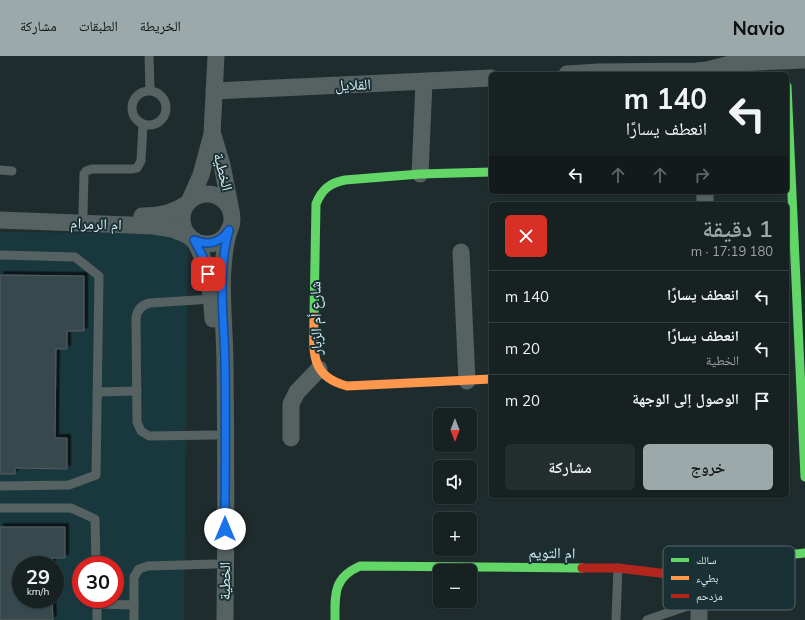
<!DOCTYPE html>
<html lang="ar">
<meta charset="utf-8">
<style>
:root{--surface:#172122;--page:#242e2f;--text:#f1f3f6;--muted:#9ea3a5;--line:#363e40;--accent:#9ba9ab}
body{margin:0;font-family:Mulish,"Noto Naskh Arabic",sans-serif;background:var(--page);color:var(--text);direction:rtl;height:100vh;display:flex;flex-direction:column;font-size:15px;white-space:nowrap}
*{box-sizing:border-box;margin:0}
p{font-size:13px;color:var(--muted)}
.icon{flex:none;width:22px;height:22px;fill:none;stroke:currentColor;stroke-width:2;stroke-linecap:round;stroke-linejoin:round}
.map{position:relative;flex:1;overflow:hidden;direction:ltr}
.panel{position:absolute;left:489px;top:146px;width:300px;height:296px;display:flex;flex-direction:column;background:var(--surface);border-radius:6px;box-shadow:0 1px 3px #0004,0 0 0 1px var(--line);direction:rtl}
.panel>*{flex:none}
.hud{position:absolute;left:489px;top:16px;width:300px;height:122px;border-radius:6px;box-shadow:0 1px 3px #0004,0 0 0 1px var(--line);direction:rtl;background:#172122;color:var(--text);overflow:hidden}
.needle{width:26px;rotate:180deg}
.controls{position:absolute;left:433px;top:352px;display:grid;gap:8px}
.controls a{display:grid;place-items:center;width:44px;height:44px;border-radius:6px;background:var(--surface);box-shadow:0 1px 3px #0004,0 0 0 1px var(--line);font-size:20px}
.speed{position:absolute;left:12px;top:500px;display:flex;gap:8px;font-size:20px;font-weight:700;text-align:center}
.speed>*{display:grid;place-content:center;width:52px;height:52px;border-radius:50%;background:var(--surface);box-shadow:0 1px 3px #0004,0 0 0 1px var(--line);line-height:1}
.speed small{font-size:10px;font-weight:400}
.speed .limit{border:6px solid #d22;background:#fff;color:#111}
.pin{position:absolute;display:grid;place-items:center;width:34px;height:34px;color:#fff;margin:-17px;border-radius:8px;box-shadow:0 2px 6px #0006}
.me{position:absolute;width:44px;margin:-22px;rotate:0deg;stroke-linejoin:round;filter:drop-shadow(0 0 3px #0008)}
.turn{display:flex;align-items:center;gap:14px;height:84px;padding:0 16px;font-size:18px}
.turn .icon{width:52px;height:52px;stroke-width:2.5}
.turn b{display:block;font-size:28px;line-height:34px}
.lanes{display:flex;align-items:center;height:38px;padding:0 16px;background:#0003;justify-content:center;gap:20px;direction:ltr}
.lanes .off{opacity:.35}
.round{display:grid;place-items:center;flex:none;width:42px;height:42px;border-radius:6px;background:var(--page)}
.head{display:flex;align-items:center;justify-content:space-between;height:68px;padding:0 16px}
h1{font-size:24px;font-weight:600;line-height:30px;color:var(--accent)}
.cta{display:flex;gap:8px;margin-top:auto;padding:8px 16px}
.cta a{flex:1;height:46px;border-radius:6px;background:var(--accent);color:#111;font-size:16px;font-weight:600;line-height:46px;text-align:center}
.cta a+a{background:var(--page);color:var(--text)}
ul{padding:0;list-style:none}
li{display:flex;align-items:center;gap:12px;height:52px;padding:0 16px;border-top:1px solid var(--line)}
li div{flex:1}
li b{display:block;font-size:15px}
li em{font-style:normal}
header{display:flex;align-items:center;gap:24px;box-sizing:border-box;height:56px;padding:0 20px;background:var(--accent);color:#111}
header strong{font-size:19px}
nav{display:flex;gap:22px;margin-inline-start:auto;font-size:14px}
.map>svg:first-child{display:block}
.built{fill:#19383e;fill-rule:evenodd}
.building{fill:#37484d;stroke:#545e61;filter:url(#shadow)}
.lines{fill:none;stroke-linecap:round;stroke-linejoin:round}
.lane{stroke:#566262;stroke-width:9}
.street{stroke:#566262;stroke-width:17}
.fast{stroke:#63d668;stroke-width:9}
.slow{stroke:#ff974d;stroke-width:9}
.jam{stroke:#b3261e;stroke-width:9}
.route-casing{stroke:#114b97;stroke-width:10}
.route{stroke:#1a73e8;stroke-width:7}
.labels{text-anchor:middle;stroke-width:4;stroke-linejoin:round;paint-order:stroke}
.street-label{font-size:15px;fill:#deecef;stroke:#193034}
.key{fill:#193034;stroke:#54686c;stroke-width:1}
.key-label{font-size:11px;fill:#deecef}
</style>
<header>
<strong>Navio</strong>
<nav><a>الخريطة</a><a>الطبقات</a><a>مشاركة</a></nav>
</header>
<div class="map">
<svg width="805" height="564" viewBox="0 0 805 564">
<defs>
<filter id="shadow"><feDropShadow dx="3.5" dy="-3.5" stdDeviation="0" flood-color="#0009"/></filter>
</defs>
<rect width="100%" height="100%" fill="#1f2c2e"/>
<!-- built -->
<path class="built" d="M 0,176 L 188,178 L 184,564 L 0,564 ZM 21,509 L 55,509 L 55,543 L 21,543 ZM 81,509 L 115,509 L 115,543 L 81,543 Z"/>
<!-- building -->
<g class="building">
<polygon points="0,219 84,220 84,275 67,275 67,293 56,293 55,382 67,382 67,413 15,412 15,418 0,418"/>
<polygon points="0,471 65,471 65,502 52,502 52,509 21,509 21,543 52,543 53,564 0,564"/>
</g>
<g class="lines">
<!-- lane -->
<g class="lane">
<polyline points="149,0 150,34"/>
<circle cx="149" cy="52" r="17"/>
<polyline points="0,114 12,115"/>
<polyline points="83,157 84,118 86,115 92,113 133,113 137,112 141,105 143,68"/>
<polyline points="0,199 75,201 99,220 96,419 69,429 0,430"/>
<path d="M 212,243 L 150,247 C 141,249 137,254 136,262 L 137,366 L 141,375 L 149,380 L 215,379"/>
<polyline points="97,336 137,335"/>
<polyline points="0,452 71,452 95,463 96,509"/>
<polyline points="97,548 134,549"/>
<polyline points="97,564 97,543"/>
<polyline points="134,564 134,521 139,513 148,510 215,508"/>
<polyline points="616,564 618,512"/>
<polyline points="647,564 699,546"/>
</g>
<!-- street -->
<g class="street">
<polyline points="567,18 598,16 697,15 707,14 734,7 805,4"/>
<polyline points="214,35 491,22"/>
<polyline points="213,79 222,109 231,155"/>
<polyline points="420,118 424,26"/>
<polyline points="705,136 705,148"/>
<circle cx="207" cy="163" r="25"/>
<polyline points="190,144 201,119 212,78 216,0"/>
<path d="M 142,160 C 158,160 171,158 185,149"/>
<polyline points="0,164 154,170 172,173 189,180"/>
<path d="M 194,184 C 209,209 211,235 213,263"/>
<polyline points="461,196 467,325"/>
<polyline points="291,382 291,348 297,336 319,313"/>
<path d="M 225,564 C 226,479 226,395 225,310 C 225,265 217,218 229,174"/>
<polyline points="699,564 699,546 701,522"/>
</g>
<!-- fast -->
<g class="fast">
<polyline points="787,30 805,421"/>
<path d="M 314,260 L 316,148 C 322,133 330,127 345,124 L 420,118 L 491,116"/>
<polyline points="750,503 805,497"/>
<path d="M 335,564 C 335,538 333,522 360,510 L 582,512"/>
</g>
<!-- slow -->
<path class="slow" d="M 314,260 C 314,293 308,320 347,330 L 491,323"/>
<!-- jam -->
<polyline class="jam" points="582,512 618,512 701,522 737,506 750,503"/>
</g>
<g class="lines">
<defs>
<path id="route" d="M 208,218 L 203,201 L 194,184 C 209,190 220,187 229,174 C 217,216 224,262 225,305 C 226,361 225,417 225,473"/>
</defs>
<!-- route casing -->
<use href="#route" class="route-casing"/>
<!-- route -->
<use href="#route" class="route"/>
</g>
<g class="labels">
<!-- street labels -->
<g class="street-label">
<text transform="translate(353 29) rotate(-2)" y="5">القلايل</text>
<text transform="translate(223 116) rotate(76)" y="5">الخطية</text>
<text transform="translate(96 168) rotate(2)" y="5">ام الرمرام</text>
<text transform="translate(316 262) rotate(-91)" y="5">شارع أم الزبار</text>
<text transform="translate(552 497) rotate(1)" y="5">ام التويم</text>
<text transform="translate(225 525) rotate(-90)" y="5">الخطية</text>
</g>
</g>
<!-- legend -->
<rect x="663" y="490" width="132" height="64" rx="6" class="key"/>
<rect x="671" y="502" width="18" height="4" fill="#63d668"/>
<rect x="671" y="520" width="18" height="4" fill="#ff974d"/>
<rect x="671" y="538" width="18" height="4" fill="#b3261e"/>
<g class="key-label">
<text x="696" y="508">سالك</text>
<text x="696" y="526">بطيء</text>
<text x="696" y="544">مزدحم</text>
</g>
</svg>
<div class="controls">
<a><svg class="needle" viewBox="-14 -14 28 28"><path d="M0-13l5 13h-10z" fill="#e53935"/><path d="M0 13l5-13h-10z" fill="#9ea3a5"/></svg></a>
<a><svg class="icon" aria-label="sound" viewBox="0 0 24 24"><path d="M4 9h4l5-4v14l-5-4H4zM17 9q2 3 0 6"/></svg></a>
<a>+</a>
<a>−</a>
</div>
<div class="speed"><div>29<small>km/h</small></div><div class="limit">30</div></div>
<div class="pin" style="left:208px;top:218px;background:#d93025"><svg class="icon" aria-label="arrive" viewBox="0 0 24 24"><path d="M6 21V4h12l-3 4 3 4H6"/></svg></div>
<svg class="me" style="left:225px;top:473px" viewBox="-20 -20 40 40"><circle r="19" fill="#fff"/><path d="M0-13L10 11 0 6-10 11z" fill="#1a73e8"/></svg>
<div class="hud">
<div class="turn"><svg class="icon" aria-label="left" viewBox="0 0 24 24"><path d="M17 20v-9H6M10 6l-5 5 5 5"/></svg><div><b>140 m</b>انعطف يسارًا</div></div>
<div class="lanes"><svg class="icon" aria-label="left" viewBox="0 0 24 24"><path d="M17 20v-9H6M10 6l-5 5 5 5"/></svg><svg class="icon off" aria-label="ahead" viewBox="0 0 24 24"><path d="M12 20V5M6 11l6-6 6 6"/></svg><svg class="icon off" aria-label="ahead" viewBox="0 0 24 24"><path d="M12 20V5M6 11l6-6 6 6"/></svg><svg class="icon off" aria-label="right" viewBox="0 0 24 24"><path d="M7 20v-9h11M14 6l5 5-5 5"/></svg></div>
</div>
<section class="panel">
<div class="head"><div><h1>1 دقيقة</h1><p>180 m · 17:19</p></div><a class="round" style="background:#d93025;color:#fff"><svg class="icon" aria-label="close" viewBox="0 0 24 24"><path d="M6 6l12 12M18 6L6 18"/></svg></a></div>
<ul>
<li><svg class="icon" aria-label="left" viewBox="0 0 24 24"><path d="M17 20v-9H6M10 6l-5 5 5 5"/></svg><div><b>انعطف يسارًا</b></div><em>140 m</em></li>
<li><svg class="icon" aria-label="left" viewBox="0 0 24 24"><path d="M17 20v-9H6M10 6l-5 5 5 5"/></svg><div><b>انعطف يسارًا</b><p>الخطية</p></div><em>20 m</em></li>
<li><svg class="icon" aria-label="arrive" viewBox="0 0 24 24"><path d="M6 21V4h12l-3 4 3 4H6"/></svg><div><b>الوصول إلى الوجهة</b></div><em>20 m</em></li>
</ul>
<div class="cta"><a>خروج</a><a>مشاركة</a></div>
</section>
</div>
